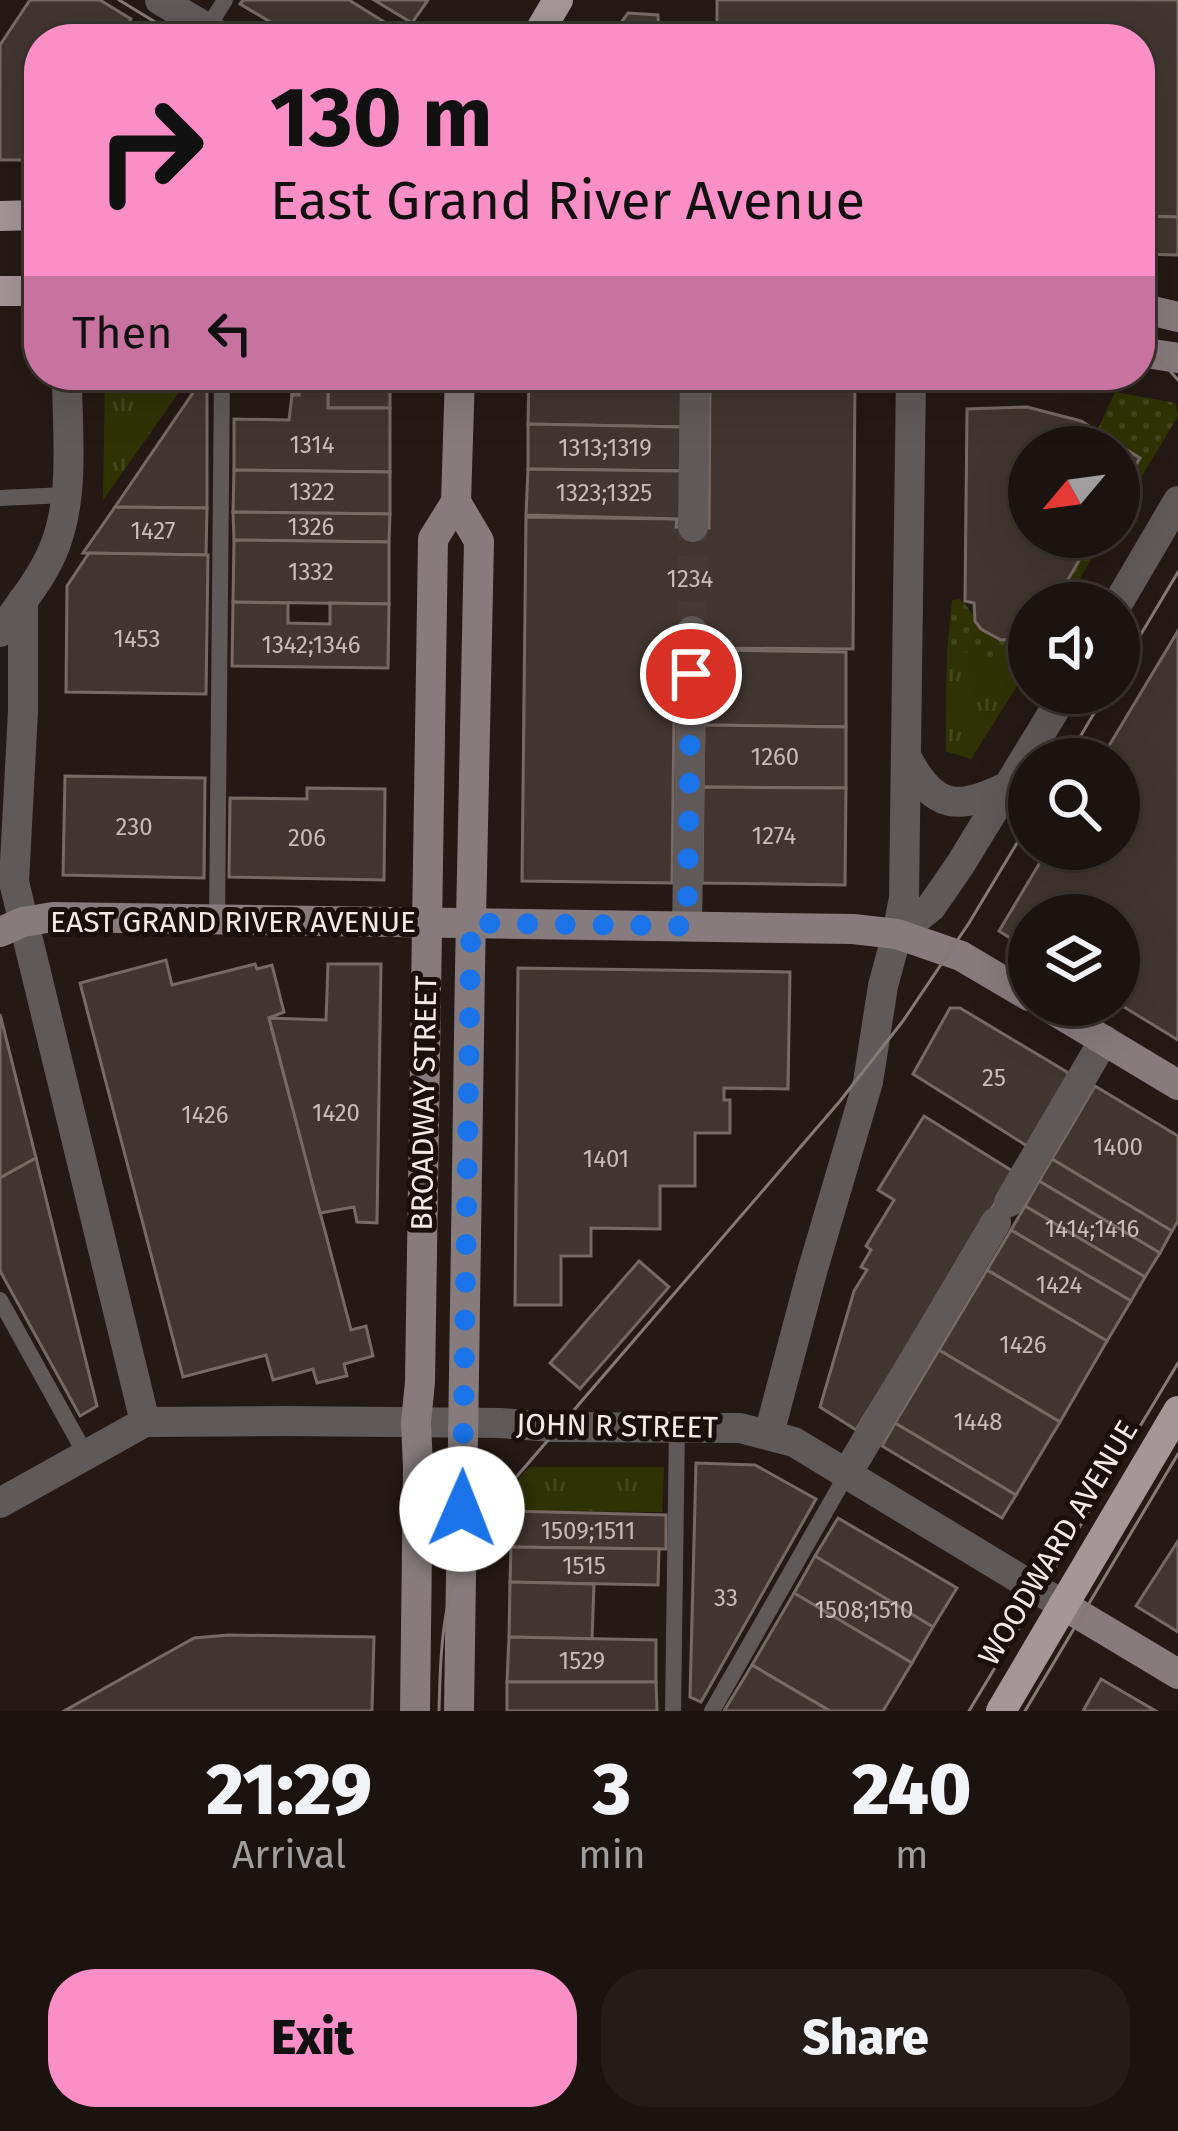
<!DOCTYPE html>
<style>
:root{--surface:#1b130f;--page:#241c18;--text:#f1f3f6;--muted:#a09e9e;--line:#39322f;--accent:#fa8fc7}
body{margin:0;font-family:"Fira Sans",sans-serif;background:var(--page);color:var(--text);height:100vh;display:flex;flex-direction:column;font-size:45px;white-space:nowrap}
*{box-sizing:border-box;margin:0}
p{font-size:39px;color:var(--muted)}
.icon{flex:none;width:66px;height:66px;fill:none;stroke:currentColor;stroke-width:2;stroke-linecap:round;stroke-linejoin:round}
.map{position:relative;height:1711px;overflow:hidden}
.panel{display:flex;flex-direction:column;background:var(--surface);flex:1}
.panel>*{flex:none}
.top-card{position:absolute;left:24px;top:24px;width:1131px;height:366px;border-radius:48px;box-shadow:0 12px 48px #0002,0 0 0 3px var(--line);background:#fa8fc7;color:#111;overflow:hidden}
.needle{width:78px;rotate:241deg}
.fabs{position:absolute;left:1008px;top:426px;display:grid;gap:24px}
.fabs a{display:grid;place-items:center;width:132px;height:132px;border-radius:50%;background:var(--surface);box-shadow:0 12px 48px #0002,0 0 0 3px var(--line);font-size:60px}
.pin{position:absolute;display:grid;place-items:center;width:102px;height:102px;color:#fff;margin:-51px;border:6px solid #fff;border-radius:50%;box-shadow:0 3px 12px #0007}
.me{position:absolute;width:132px;margin:-66px;rotate:1deg;stroke-linejoin:round;filter:drop-shadow(0 0 9px #0008)}
.turn{display:flex;align-items:center;gap:42px;height:252px;padding:0 48px;font-size:54px}
.turn .icon{width:156px;height:156px;stroke-width:2.5}
.turn b{display:block;font-size:84px;line-height:102px}
.then{display:flex;align-items:center;height:114px;padding:0 48px;background:#0003;gap:24px;font-size:45px}
.eta{display:flex;justify-content:space-evenly;align-items:center;height:204px;text-align:center}
.eta b{font-size:72px;font-weight:800;line-height:84px}
.primary-button{display:flex;gap:24px;margin-top:auto;padding:24px 48px}
.primary-button a{flex:1;height:138px;border-radius:48px;background:var(--accent);color:#111;font-size:48px;font-weight:800;line-height:138px;text-align:center}
.primary-button a+a{background:var(--page);color:var(--text)}
.map>svg:first-child{display:block}
.grass{fill:url(#grass-dots)}
.park{fill:url(#park-tufts)}
.building{fill:#41352f;stroke:#776963;stroke-width:3}
.lines{fill:none;stroke-linecap:round;stroke-linejoin:round}
.street-tunnel{stroke:#433834;stroke-width:30;stroke-dasharray:30 15;stroke-linecap:butt}
.lane{stroke:#605959;stroke-width:16}
.street{stroke:#605959;stroke-width:30}
.secondary{stroke:#867c7d;stroke-width:30}
.primary{stroke:#a59698;stroke-width:30}
.tram{stroke:#847a76;stroke-width:3}
.route{stroke:#1a73e8;stroke-width:21;stroke-dasharray:0 37.8}
.labels{text-anchor:middle;stroke-width:10;stroke-linejoin:round;paint-order:stroke}
.number-label{font-size:24px;fill:#c6bdb8}
.street-label{font-size:30px;fill:#f2eae6;stroke:#1a100b}
</style>
<div class="map">
<svg width="1178" height="1711" viewBox="0 0 1178 1711">
<defs>
<pattern id="grass-dots" width="8" height="8" patternUnits="userSpaceOnUse" patternTransform="scale(3)"><rect width="8" height="8" fill="#2f3304"/><path d="M2 2h.1M6 6h.1" fill="none" stroke="#43471c" stroke-width="1.8" stroke-linecap="round"/></pattern>
<pattern id="park-tufts" width="24" height="20" patternUnits="userSpaceOnUse" patternTransform="scale(3)"><rect width="24" height="20" fill="#2f3304"/><path d="M3 7l-1-3M5 7V3M7 7l1-3M15 17l-1-3M17 17v-4M19 17l1-3" fill="none" stroke="#43471c"/></pattern>
</defs>
<rect width="100%" height="100%" fill="#241914"/>
<!-- grass -->
<g class="grass">
<polygon points="1115,392 1176,403 1178,416 1119,514 1119,493 1139,458 1097,431"/>
<polygon points="1093,537 1105,537 1065,603 1054,603"/>
<path d="M 960,599 C 982,620 990,660 1029,629 L 1029,663 L 971,759 L 946,751 L 947,652 L 952,600 Z"/>
</g>
<!-- park -->
<g class="park">
<polygon points="105,375 191,375 103,500"/>
<path d="M 957,651 C 982,652 1003,661 1024,675 L 971,759 L 946,751 L 947,652 Z"/>
<path d="M 531,1467 L 664,1467 L 662,1512 L 513,1511 C 514,1492 514,1478 531,1467 Z"/>
</g>
<!-- building -->
<g class="building">
<polygon points="30,0 100,0 131,19 118,39 39,39 39,156 37,160 0,160 0,45"/>
<polygon points="243,0 349,0 402,33 410,22 412,23 401,39 299,39 240,4"/>
<polygon points="374,0 428,0 412,23"/>
<polygon points="717,0 1178,0 1178,217 1150,216 1151,205 1140,205 1140,39 717,39"/>
<polygon points="628,13 658,15 659,39 609,39"/>
<polygon points="1140,216 1178,217 1178,255 1140,254"/>
<polygon points="292,375 390,375 390,408 328,408 328,388 299,388 299,395 292,395"/>
<polygon points="529,375 682,375 682,381 529,378"/>
<polygon points="710,375 855,375 853,649 708,648 708,631 675,631 672,883 522,881 526,517 677,519 676,527 709,528"/>
<polygon points="529,378 682,381 682,427 528,424"/>
<polygon points="197,387 207,387 207,508 115,507"/>
<polygon points="299,388 328,388 328,408 390,408 390,472 234,470 234,419 289,420 292,395 299,395"/>
<polygon points="1027,407 1081,421 1140,458 1119,493 1119,447 1029,447 1029,537 1093,537 1054,603 1029,603 1029,629 1012,639 1001,640 981,629 975,621 974,603 965,601 967,409"/>
<polygon points="528,424 682,427 681,471 528,469"/>
<polygon points="528,469 681,471 681,519 526,515"/>
<polygon points="234,470 390,472 390,514 233,512"/>
<polygon points="115,507 207,508 206,555 83,553"/>
<polygon points="233,512 390,514 389,542 234,540"/>
<polygon points="234,540 389,542 389,604 233,602"/>
<polygon points="89,553 208,555 206,694 66,692 67,586"/>
<polygon points="233,602 288,603 288,623 330,624 330,603 389,604 388,668 232,666"/>
<polygon points="1178,631 1178,1040 1119,1004 1119,915 1029,915 1029,950 999,931 1048,849 1119,849 1119,759 1101,759"/>
<polygon points="705,650 846,652 846,727 704,725"/>
<polygon points="704,725 846,727 846,788 703,787"/>
<polygon points="65,776 205,778 204,878 63,875"/>
<polygon points="703,787 846,788 845,885 702,883"/>
<polygon points="307,788 385,789 384,880 229,877 230,798 307,799"/>
<polygon points="166,960 172,985 255,964 257,969 272,965 284,1012 269,1018 351,1330 366,1326 373,1356 344,1364 347,1376 317,1383 313,1369 273,1380 266,1355 183,1377 80,983"/>
<polygon points="328,964 381,964 377,1223 357,1222 354,1207 320,1213 269,1018 326,1020"/>
<polygon points="518,968 790,972 788,1089 724,1088 724,1100 730,1100 730,1133 695,1133 695,1186 660,1186 660,1229 591,1228 591,1256 561,1256 561,1305 515,1305"/>
<polygon points="950,1008 960,1008 1067,1072 1068,1076 1027,1146 913,1074"/>
<polygon points="0,1014 36,1158 0,1178"/>
<polygon points="1095,1086 1178,1136 1178,1221 1172,1231 1052,1159"/>
<polygon points="924,1116 1014,1172 856,1430 820,1407 854,1291 867,1270 861,1267 871,1250 866,1246 894,1200 878,1190"/>
<polygon points="36,1158 97,1406 80,1416 0,1271 0,1178"/>
<polygon points="1052,1159 1172,1231 1160,1253 1039,1181"/>
<polygon points="1039,1181 1160,1253 1145,1277 1025,1206"/>
<polygon points="1025,1206 1145,1277 1131,1301 1011,1230"/>
<polygon points="1011,1230 1131,1301 1107,1341 987,1270"/>
<polygon points="639,1261 669,1287 580,1389 550,1363"/>
<polygon points="987,1270 1107,1341 1060,1422 939,1350"/>
<polygon points="939,1350 1060,1422 1016,1495 895,1423"/>
<polygon points="895,1423 1016,1495 1002,1518 882,1446"/>
<polygon points="696,1463 755,1465 816,1499 701,1702 690,1697"/>
<polygon points="509,1511 666,1515 666,1549 511,1547"/>
<polygon points="838,1518 957,1588 933,1627 815,1556"/>
<polygon points="1178,1541 1178,1632 1136,1606"/>
<polygon points="511,1547 659,1549 658,1585 510,1582"/>
<polygon points="815,1556 933,1627 912,1663 794,1593"/>
<polygon points="510,1582 594,1584 592,1639 509,1637"/>
<polygon points="794,1593 912,1663 883,1711 830,1711 752,1665"/>
<polygon points="228,1635 374,1637 372,1711 64,1711 194,1638"/>
<polygon points="509,1637 656,1640 656,1682 507,1682"/>
<polygon points="752,1665 830,1711 724,1711"/>
<polygon points="1101,1679 1156,1711 1083,1711"/>
<polygon points="507,1682 656,1682 657,1711 507,1711"/>
</g>
<g class="lines">
<!-- street-tunnel -->
<polyline class="street-tunnel" points="692,631 693,527"/>
<!-- lane -->
<g class="lane">
<polyline points="203,35 225,0"/>
<polyline points="0,498 66,495"/>
<polyline points="217,920 222,375"/>
<polyline points="0,1300 86,1455"/>
<polyline points="673,1711 677,1427"/>
<polyline points="712,1711 848,1472"/>
</g>
<!-- street -->
<g class="street">
<polyline points="160,0 225,39"/>
<polyline points="693,527 695,375"/>
<polyline points="23,600 23,711 14,882 145,1422"/>
<polyline points="1118,603 1178,501"/>
<path d="M 0,632 C 18,607 39,582 52,553 C 76,499 67,433 67,375"/>
<path d="M 906,756 C 934,811 959,811 1010,785"/>
<polyline points="687,926 692,631"/>
<polyline points="897,934 931,907 960,865 1065,693"/>
<polyline points="1009,1202 1104,1040"/>
<polyline points="769,1434 812,1272 868,1082 883,986 897,934 904,898 911,375"/>
<polyline points="848,1472 996,1222"/>
<polyline points="0,1503 145,1422 285,1421 500,1423 553,1427 740,1428 794,1442 1063,1605"/>
</g>
<!-- secondary -->
<g class="secondary">
<polyline points="1140,308 1178,317"/>
<polyline points="1140,352 1178,358"/>
<polyline points="456,502 479,541 470,968 459,1711"/>
<polyline points="0,932 23,922 53,917 853,929 897,934 961,956 1029,996"/>
<polyline points="1045,1005 1178,1085"/>
<polyline points="1063,1605 1178,1674"/>
<polyline points="415,1711 418,1467 416,1422 420,1382 433,539 456,502 460,375"/>
</g>
<!-- primary -->
<g class="primary">
<polyline points="535,39 558,0"/>
<polyline points="0,216 39,215"/>
<polyline points="0,291 39,291"/>
<polyline points="1001,1711 1178,1411"/>
</g>
<!-- tram -->
<g class="tram">
<polyline points="119,0 183,39"/>
<polyline points="1140,343 1164,364 1178,380"/>
<polyline points="1119,671 1178,572"/>
<polyline points="1067,759 1106,693"/>
<path d="M 439,1711 C 441,1635 443,1586 481,1518 L 840,1101 L 903,1021 L 969,923 L 1029,823"/>
<polyline points="969,1711 1178,1363"/>
<polyline points="1025,1711 1178,1454"/>
</g>
</g>
<g class="lines">
<!-- route -->
<polyline class="route" points="462,1509 471,923 687,926 691,674"/>
</g>
<g class="labels">
<!-- number labels -->
<g class="number-label">
<text x="312" y="453">1314</text>
<text x="605" y="456">1313;1319</text>
<text x="312" y="500">1322</text>
<text x="604" y="501">1323;1325</text>
<text x="311" y="535">1326</text>
<text x="153" y="539">1427</text>
<text x="311" y="580">1332</text>
<text x="690" y="587">1234</text>
<text x="137" y="647">1453</text>
<text x="311" y="653">1342;1346</text>
<text x="775" y="765">1260</text>
<text x="134" y="835">230</text>
<text x="774" y="844">1274</text>
<text x="307" y="846">206</text>
<text x="994" y="1086">25</text>
<text x="336" y="1121">1420</text>
<text x="205" y="1123">1426</text>
<text x="1118" y="1155">1400</text>
<text x="606" y="1167">1401</text>
<text x="1092" y="1237">1414;1416</text>
<text x="1059" y="1293">1424</text>
<text x="1023" y="1353">1426</text>
<text x="978" y="1430">1448</text>
<text x="588" y="1539">1509;1511</text>
<text x="584" y="1574">1515</text>
<text x="726" y="1606">33</text>
<text x="864" y="1618">1508;1510</text>
<text x="582" y="1669">1529</text>
</g>
<!-- street labels -->
<g class="street-label">
<text x="233" y="932">EAST GRAND RIVER AVENUE</text>
<text transform="translate(424 1103) rotate(-89)" y="10">BROADWAY STREET</text>
<text transform="translate(617 1426) rotate(1)" y="10">JOHN R STREET</text>
<text transform="translate(1058 1543) rotate(-59)" y="10">WOODWARD AVENUE</text>
</g>
</g>
</svg>
<div class="fabs">
<a><svg class="needle" viewBox="-14 -14 28 28"><path d="M0-13l5 13h-10z" fill="#e53935"/><path d="M0 13l5-13h-10z" fill="#a09e9e"/></svg></a>
<a><svg class="icon" aria-label="sound" viewBox="0 0 24 24"><path d="M4 9h4l5-4v14l-5-4H4zM17 9q2 3 0 6"/></svg></a>
<a><svg class="icon" aria-label="search" viewBox="0 0 24 24"><circle cx="10" cy="10" r="6"/><path d="M15 15l6 6"/></svg></a>
<a><svg class="icon" aria-label="layers" viewBox="0 0 24 24"><path d="M12 4l9 5-9 5-9-5zM3 14l9 5 9-5"/></svg></a>
</div>
<div class="pin" style="left:691px;top:674px;background:#d93025"><svg class="icon" aria-label="arrive" viewBox="0 0 24 24"><path d="M6 21V4h12l-3 4 3 4H6"/></svg></div>
<svg class="me" style="left:462px;top:1509px" viewBox="-20 -20 40 40"><circle r="19" fill="#fff"/><path d="M0-13L10 11 0 6-10 11z" fill="#1a73e8"/></svg>
<div class="top-card">
<div class="turn"><svg class="icon" aria-label="right" viewBox="0 0 24 24"><path d="M7 20v-9h11M14 6l5 5-5 5"/></svg><div><b>130 m</b>East Grand River Avenue</div></div>
<div class="then">Then<svg class="icon" aria-label="left" viewBox="0 0 24 24"><path d="M17 20v-9H6M10 6l-5 5 5 5"/></svg></div>
</div>
</div>
<section class="panel">
<div class="eta">
<div><b>21:29</b><p>Arrival</p></div>
<div><b>3</b><p>min</p></div>
<div><b>240</b><p>m</p></div>
</div>
<div class="primary-button"><a>Exit</a><a>Share</a></div>
</section>
